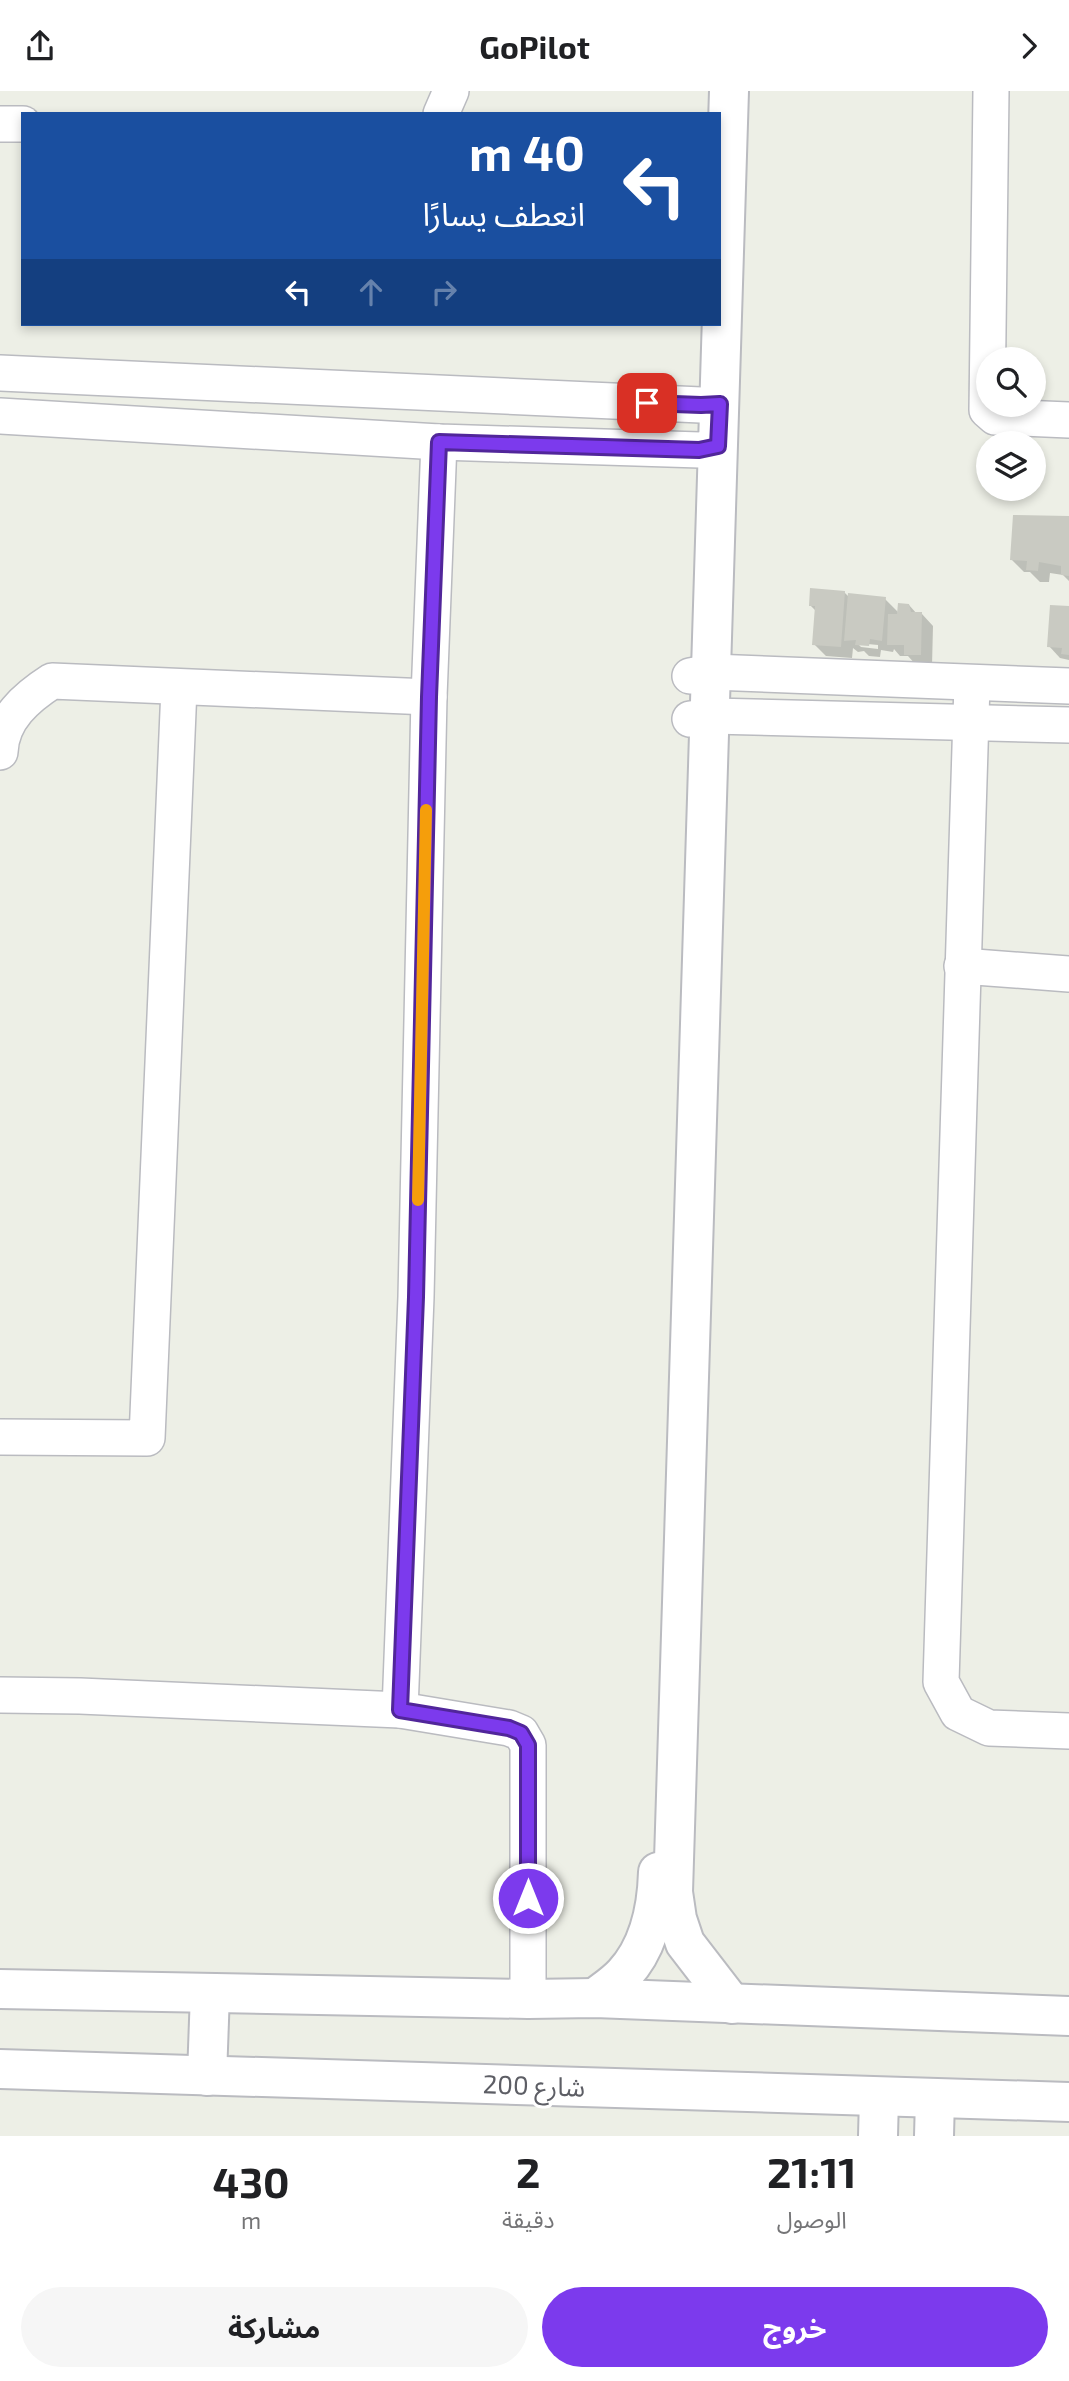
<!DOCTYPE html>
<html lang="ar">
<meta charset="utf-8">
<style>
:root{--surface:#fff;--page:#f6f6f6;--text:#202124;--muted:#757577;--accent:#7c3aed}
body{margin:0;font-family:"Exo 2","Noto Sans Arabic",sans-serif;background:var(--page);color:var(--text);direction:rtl;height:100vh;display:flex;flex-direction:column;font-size:26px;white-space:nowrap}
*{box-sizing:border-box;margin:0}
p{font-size:23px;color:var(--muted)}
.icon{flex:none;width:38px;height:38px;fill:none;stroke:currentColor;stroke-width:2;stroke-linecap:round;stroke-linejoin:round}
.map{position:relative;height:2045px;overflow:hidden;direction:ltr}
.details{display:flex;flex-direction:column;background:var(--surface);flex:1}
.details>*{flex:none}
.hud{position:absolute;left:21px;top:21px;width:700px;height:214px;border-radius:0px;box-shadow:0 4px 10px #0003;direction:rtl;background:#1a4fa0;color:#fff;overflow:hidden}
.controls{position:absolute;left:976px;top:256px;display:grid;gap:14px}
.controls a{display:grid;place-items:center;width:70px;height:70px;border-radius:50%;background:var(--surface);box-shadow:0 4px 10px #0003;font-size:35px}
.pin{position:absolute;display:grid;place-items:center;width:60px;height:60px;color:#fff;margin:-30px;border-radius:14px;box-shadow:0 4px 10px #0006}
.me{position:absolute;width:77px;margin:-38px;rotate:0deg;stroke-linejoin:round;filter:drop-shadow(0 0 5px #0008)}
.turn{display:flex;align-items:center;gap:24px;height:147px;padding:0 21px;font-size:32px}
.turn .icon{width:91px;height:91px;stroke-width:2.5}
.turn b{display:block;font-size:49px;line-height:60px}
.lanes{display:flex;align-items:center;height:66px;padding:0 21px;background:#0003;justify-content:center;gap:35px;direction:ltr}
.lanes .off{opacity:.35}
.eta{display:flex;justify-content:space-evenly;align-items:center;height:119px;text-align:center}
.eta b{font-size:42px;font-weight:700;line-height:49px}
.primary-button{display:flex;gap:14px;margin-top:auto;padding:14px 21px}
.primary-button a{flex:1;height:80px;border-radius:42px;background:var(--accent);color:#fff;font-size:28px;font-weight:700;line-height:80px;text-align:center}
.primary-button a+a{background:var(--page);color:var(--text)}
header{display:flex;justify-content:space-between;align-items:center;height:91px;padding:0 21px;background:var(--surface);font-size:32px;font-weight:700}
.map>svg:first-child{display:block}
.shadow{fill:#0003;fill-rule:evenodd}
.building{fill:#c9cac2}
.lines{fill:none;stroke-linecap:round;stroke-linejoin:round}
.minor-casing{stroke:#babbc0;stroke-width:38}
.tertiary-casing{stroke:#babbc0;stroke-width:42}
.minor{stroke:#fff;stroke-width:35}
.tertiary{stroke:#fff;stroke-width:38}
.route-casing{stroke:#51269a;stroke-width:18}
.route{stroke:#7c3aed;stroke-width:12}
.slow{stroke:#f59e0b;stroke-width:12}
.labels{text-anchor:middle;stroke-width:6;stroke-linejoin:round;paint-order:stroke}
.street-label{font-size:26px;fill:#5d5e65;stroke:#fff}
</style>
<header><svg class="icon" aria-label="forward" viewBox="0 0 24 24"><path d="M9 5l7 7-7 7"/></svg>GoPilot<svg class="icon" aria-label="share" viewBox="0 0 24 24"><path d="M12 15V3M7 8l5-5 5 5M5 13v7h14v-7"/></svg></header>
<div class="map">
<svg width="1069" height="2045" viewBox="0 0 1069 2045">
<rect width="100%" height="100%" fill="#edefe6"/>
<!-- shadow -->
<g class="shadow">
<polygon points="1069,427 1069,490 1063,484 1050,482 1049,491 1040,491 1030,481 1024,481 1012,469"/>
<path d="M 844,501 L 850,507 L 885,508 L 899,522 L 909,514 L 917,523 L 922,523 L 933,535 L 932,575 L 917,575 L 908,565 L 900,565 L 894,558 L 893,561 L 881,559 L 880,566 L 869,565 L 864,560 L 858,561 L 853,557 L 852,567 L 826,565 L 814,553 L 816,520 L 810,514 ZM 857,552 L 878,554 L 878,558 L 861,556 Z"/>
<polygon points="1069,517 1069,569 1060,567 1049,555"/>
</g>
<!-- building -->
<g class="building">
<polygon points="1013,424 1069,425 1069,485 1061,484 1061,475 1039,471 1038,480 1026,479 1027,470 1010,469"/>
<polygon points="810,497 845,500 841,556 812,554 815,515 809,515"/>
<polygon points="848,502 886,506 882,550 870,548 869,555 855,554 856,549 844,550"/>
<polygon points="898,512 909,513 911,521 922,521 921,564 904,564 904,554 887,554 888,523 897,523"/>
<polygon points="1050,514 1069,515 1069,564 1061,563 1062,557 1047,556"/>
</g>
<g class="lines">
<defs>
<g id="minor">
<polyline points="991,0 987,319 995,326 1069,329"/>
<polyline points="441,23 451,0"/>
<polyline points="0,33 23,33"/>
<polyline points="0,282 701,314 720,313"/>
<polyline points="0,325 439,351 700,359 718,355"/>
<polyline points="690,585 712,581 1069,595"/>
<polyline points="972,593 941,1591 958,1622 989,1637 1069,1640"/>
<polyline points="690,628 712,625 1069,634"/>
<path d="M 0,661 C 1,628 27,606 52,590 L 429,606"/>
<polyline points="962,875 1069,883"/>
<polyline points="0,1346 147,1347 179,597"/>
<polyline points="0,1604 80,1605 400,1619 416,1206 429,606 439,351"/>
<polyline points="400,1619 509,1637 521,1642 528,1654 528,1908"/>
</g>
<g id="tertiary">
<path d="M 729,0 C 711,600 693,1200 673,1801 L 677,1828 L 685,1852 L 732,1913"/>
<polyline points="0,1898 528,1908 595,1907 1069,1925"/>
<path d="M 595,1907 C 605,1899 616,1892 624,1883 C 649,1856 657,1816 658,1781"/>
<polyline points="0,1978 1069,2011"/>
<polyline points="207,1985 210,1902"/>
<polyline points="878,2045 879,2007"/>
<polyline points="934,2045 935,2008"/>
</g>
</defs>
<!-- minor casing -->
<use href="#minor" class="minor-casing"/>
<!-- tertiary casing -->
<use href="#tertiary" class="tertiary-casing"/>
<!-- minor -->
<use href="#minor" class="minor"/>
<!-- tertiary -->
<use href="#tertiary" class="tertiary"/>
</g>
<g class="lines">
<defs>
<polyline id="route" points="528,1807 528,1654 521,1642 509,1637 400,1619 416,1206 429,606 439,351 699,359 718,355 720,313 701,314 647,312"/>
</defs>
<!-- route casing -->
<use href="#route" class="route-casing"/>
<!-- route -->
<use href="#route" class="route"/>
<!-- slow -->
<polyline class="slow" points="418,1109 426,719"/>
</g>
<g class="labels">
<!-- street labels -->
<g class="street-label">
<text transform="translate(534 1995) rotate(2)" y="9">شارع 200</text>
</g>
</g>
</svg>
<div class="controls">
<a><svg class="icon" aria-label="search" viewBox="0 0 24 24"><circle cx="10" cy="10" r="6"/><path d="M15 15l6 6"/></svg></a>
<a><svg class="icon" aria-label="layers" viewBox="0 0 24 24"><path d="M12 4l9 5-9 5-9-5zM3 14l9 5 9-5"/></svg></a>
</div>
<div class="pin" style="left:647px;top:312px;background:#d93025"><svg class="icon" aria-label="arrive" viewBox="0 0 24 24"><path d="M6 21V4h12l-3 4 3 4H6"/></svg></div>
<svg class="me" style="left:528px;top:1807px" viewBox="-20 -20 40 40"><circle r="17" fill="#7c3aed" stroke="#fff" stroke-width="3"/><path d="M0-11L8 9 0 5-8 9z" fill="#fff"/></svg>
<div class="hud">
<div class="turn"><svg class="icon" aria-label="left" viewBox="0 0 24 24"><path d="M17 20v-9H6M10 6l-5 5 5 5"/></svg><div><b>40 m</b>انعطف يسارًا</div></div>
<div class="lanes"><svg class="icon" aria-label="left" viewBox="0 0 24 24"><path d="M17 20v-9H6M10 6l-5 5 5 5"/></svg><svg class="icon off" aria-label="ahead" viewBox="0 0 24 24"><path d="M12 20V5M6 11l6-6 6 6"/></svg><svg class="icon off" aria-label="right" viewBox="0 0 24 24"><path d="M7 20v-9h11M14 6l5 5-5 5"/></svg></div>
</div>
</div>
<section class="details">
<div class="eta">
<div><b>21:11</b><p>الوصول</p></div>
<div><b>2</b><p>دقيقة</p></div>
<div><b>430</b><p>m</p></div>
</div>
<div class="primary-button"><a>خروج</a><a>مشاركة</a></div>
</section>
